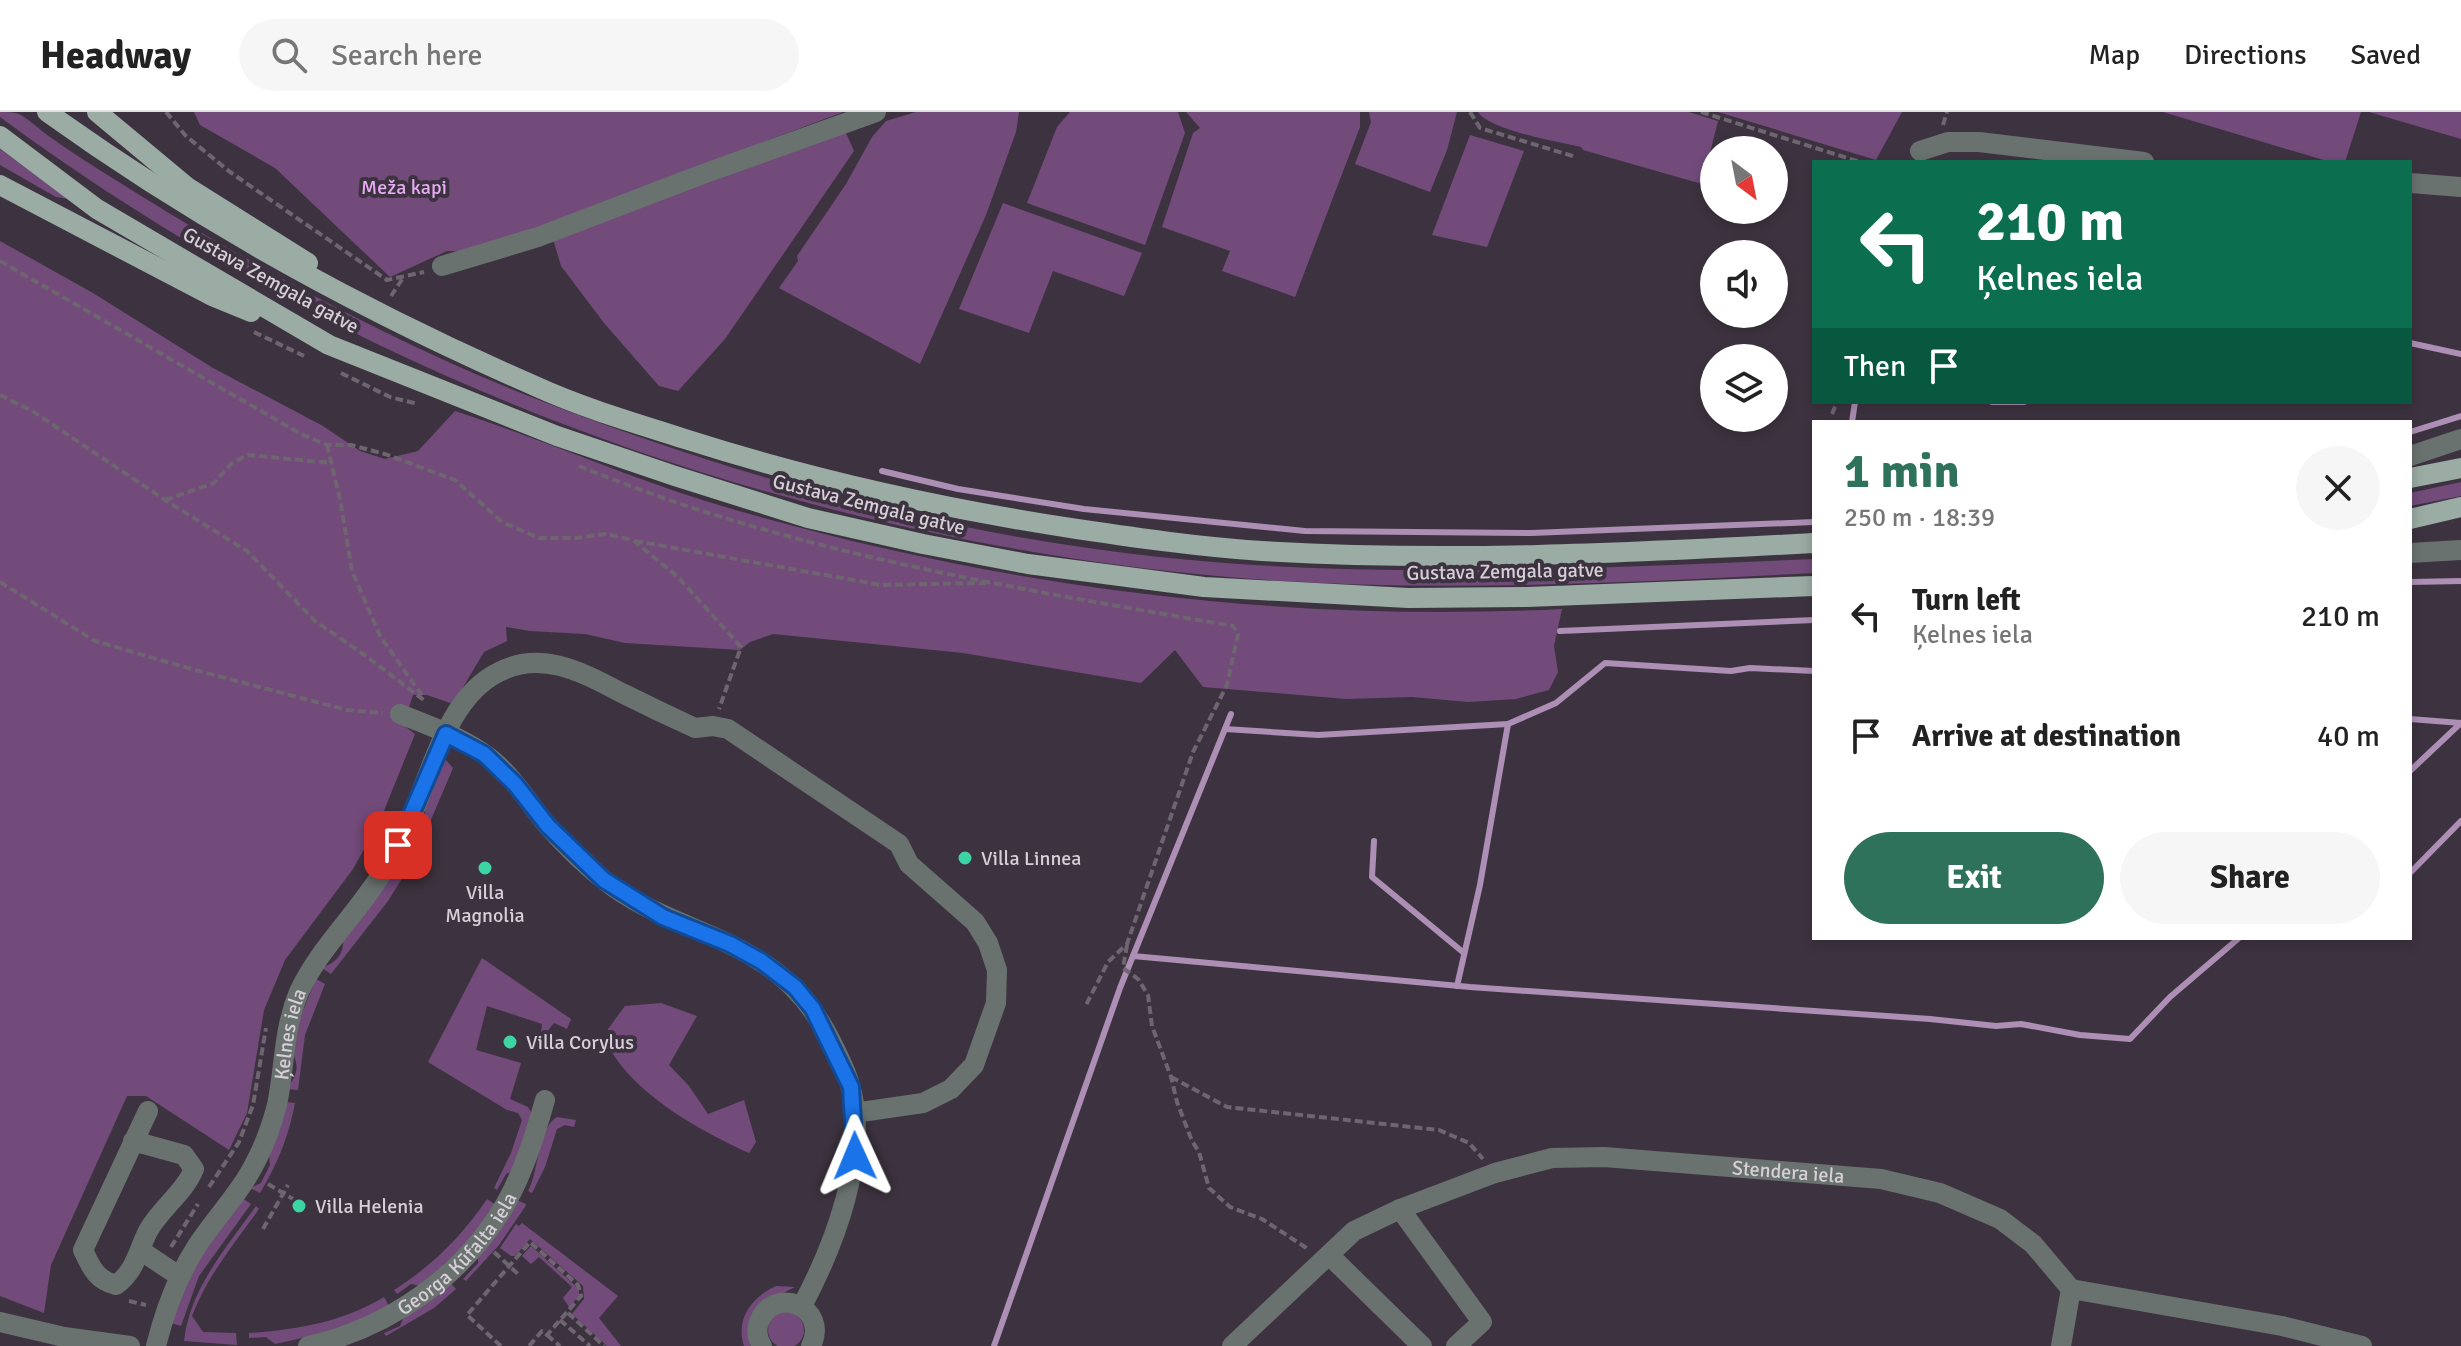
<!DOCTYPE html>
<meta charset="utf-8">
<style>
:root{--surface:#fff;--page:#f6f6f6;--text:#222;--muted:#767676;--line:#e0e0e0;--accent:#2e725c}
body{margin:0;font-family:Signika,sans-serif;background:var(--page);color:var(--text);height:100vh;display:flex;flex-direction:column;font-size:30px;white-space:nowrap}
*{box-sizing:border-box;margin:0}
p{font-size:26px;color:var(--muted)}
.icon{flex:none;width:44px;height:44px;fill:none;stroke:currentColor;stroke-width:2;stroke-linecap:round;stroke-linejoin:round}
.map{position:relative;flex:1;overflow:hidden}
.panel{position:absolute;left:1812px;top:308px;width:600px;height:520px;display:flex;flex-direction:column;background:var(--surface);border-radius:0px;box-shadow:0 4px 12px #0003}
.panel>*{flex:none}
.hud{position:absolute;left:1812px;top:48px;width:600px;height:244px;border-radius:0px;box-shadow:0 4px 12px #0003;background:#0b6e4f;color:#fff;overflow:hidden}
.needle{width:52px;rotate:148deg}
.fabs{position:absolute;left:1700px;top:24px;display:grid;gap:16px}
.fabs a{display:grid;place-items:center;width:88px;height:88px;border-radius:50%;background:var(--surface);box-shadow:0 4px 12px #0003;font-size:40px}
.pin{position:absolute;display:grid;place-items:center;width:68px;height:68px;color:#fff;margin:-34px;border-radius:16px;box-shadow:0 4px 12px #0006}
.me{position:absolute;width:88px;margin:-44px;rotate:359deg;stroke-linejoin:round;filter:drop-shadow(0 0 6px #0008)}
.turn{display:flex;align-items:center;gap:28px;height:168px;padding:0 32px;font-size:36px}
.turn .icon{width:104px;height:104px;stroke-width:2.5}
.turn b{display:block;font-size:56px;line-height:68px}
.then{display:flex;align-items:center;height:76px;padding:0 32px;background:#0003;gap:16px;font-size:30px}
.round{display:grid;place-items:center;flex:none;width:84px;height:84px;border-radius:42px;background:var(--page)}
.headline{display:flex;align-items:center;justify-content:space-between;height:136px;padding:0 32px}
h1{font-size:48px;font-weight:800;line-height:60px;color:var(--accent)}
.action{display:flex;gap:16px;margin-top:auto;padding:16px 32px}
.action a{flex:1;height:92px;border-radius:48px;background:var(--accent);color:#fff;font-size:32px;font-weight:800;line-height:92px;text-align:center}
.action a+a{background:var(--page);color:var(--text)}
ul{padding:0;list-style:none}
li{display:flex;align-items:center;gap:24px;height:120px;padding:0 32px}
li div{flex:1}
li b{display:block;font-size:30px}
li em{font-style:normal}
header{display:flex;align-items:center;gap:48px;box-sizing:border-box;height:112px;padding:0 40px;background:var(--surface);border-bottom:2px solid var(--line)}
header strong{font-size:38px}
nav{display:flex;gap:44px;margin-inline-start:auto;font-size:28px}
.search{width:560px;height:72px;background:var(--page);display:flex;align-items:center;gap:20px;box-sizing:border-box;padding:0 28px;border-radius:44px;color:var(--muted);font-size:30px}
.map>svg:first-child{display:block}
.green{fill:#724b7b}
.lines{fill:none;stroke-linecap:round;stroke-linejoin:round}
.stream{stroke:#ad8eb5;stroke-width:6}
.path{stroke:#6e6571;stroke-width:4;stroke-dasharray:8 4;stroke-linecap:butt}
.minor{stroke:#6a726f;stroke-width:20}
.major{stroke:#9baca4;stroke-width:20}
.route-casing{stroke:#114b97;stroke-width:20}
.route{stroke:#1a73e8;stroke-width:14}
.poi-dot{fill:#3dd4a3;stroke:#3d3340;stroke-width:3}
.labels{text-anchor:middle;stroke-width:8;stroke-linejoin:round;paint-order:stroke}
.park-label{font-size:20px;fill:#e8abf6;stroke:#3d3340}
.street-label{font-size:20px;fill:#d6cfd7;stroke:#3d3340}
.poi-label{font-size:20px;fill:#d6cfd7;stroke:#3d3340;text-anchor:start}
</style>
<header>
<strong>Headway</strong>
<div class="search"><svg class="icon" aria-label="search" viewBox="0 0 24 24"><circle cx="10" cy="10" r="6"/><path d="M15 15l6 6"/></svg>Search here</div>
<nav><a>Map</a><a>Directions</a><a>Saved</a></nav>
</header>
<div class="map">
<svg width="2461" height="1234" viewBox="0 0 2461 1234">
<rect width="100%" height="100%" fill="#3d3340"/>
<!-- green -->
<g class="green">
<path d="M 0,0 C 7,0 12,0 19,2 C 29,7 40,18 50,25 C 65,36 81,46 98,57 C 238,146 384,228 539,288 C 762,375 999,436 1238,452 C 1430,465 1622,455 1814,447 L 1814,461 C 1619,471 1423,482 1228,465 C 786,426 356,268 0,5 Z"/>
<polygon points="194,0 843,0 475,139 447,139 390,165 275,56 200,13"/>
<polygon points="916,0 1019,0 1016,20 986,103 920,252 779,176 798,149 797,144 846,72 872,25 886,9"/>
<polygon points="1070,0 1178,0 1185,21 1145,133 1027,91 1057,15"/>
<polygon points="1186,0 1360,0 1360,15 1295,185 1222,159 1230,139 1162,115 1193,21 1200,16"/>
<polygon points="1369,0 1457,0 1447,38 1430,80 1355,52 1371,10"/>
<path d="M 1478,0 L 1689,0 L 1718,9 L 1702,72 L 1583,38 L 1581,35 C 1559,30 1489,18 1478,0 Z"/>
<polygon points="1718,0 1902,0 1876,48"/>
<polygon points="2163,0 2361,0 2345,50 2330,50"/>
<polygon points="2369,0 2461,0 2461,27"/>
<polygon points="843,14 854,39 725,227 678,279 659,274 604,211 561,154 553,127"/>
<polygon points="1470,23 1524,39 1487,135 1432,123"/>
<polygon points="0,37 69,87 56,85 0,53"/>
<polygon points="1003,91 1142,141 1124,184 1053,159 1029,221 959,197"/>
<path d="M 0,129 L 93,181 L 213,256 L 323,314 L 360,339 L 385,347 L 418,339 L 455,299 C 551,330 642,372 739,399 C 1006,476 1285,511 1562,497 L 1554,534 L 1558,560 L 1549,578 L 1516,587 L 1468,590 L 1412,585 L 1346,587 L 1203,575 L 1175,538 L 1141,571 L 963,541 L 773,522 L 750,530 L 740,538 L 625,531 L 585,522 L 530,519 L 506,515 L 507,529 L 484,540 L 453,592 L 427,583 L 413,583 L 403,613 L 415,622 L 379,711 L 353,757 L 285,848 L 264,898 L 247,1001 L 229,1038 L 146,984 L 127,984 L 51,1153 L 44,1201 L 0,1184 Z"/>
<polygon points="2461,370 2461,384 2410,394 2410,381"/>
<polygon points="445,647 453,656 419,736 409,732 420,725 427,708 424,697"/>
<path d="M 404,743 L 413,749 L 388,789 L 331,862 L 322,856 C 336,850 344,843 343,827 Z"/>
<polygon points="482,846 571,907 567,917 554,911 545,922 541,920 542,912 487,894 476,938 521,951 510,987 528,995 533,1003 515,1058 506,1062 497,1078 494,1076 511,1041 522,1008 518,1001 507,998 428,950"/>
<path d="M 316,867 L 325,872 L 305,923 L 298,978 L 286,977 C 297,965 300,954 292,940 L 297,913 Z"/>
<path d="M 661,891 L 697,904 L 669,953 L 689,974 L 708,1002 L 744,988 L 756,1030 L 749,1041 C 702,1020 641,986 613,942 C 609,935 609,925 608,917 L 625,894 Z"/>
<path d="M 286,990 L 295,991 C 289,1024 277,1053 260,1081 L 250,1076 L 261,1071 L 270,1053 L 269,1043 Z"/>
<path d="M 557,1005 L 576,1008 L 574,1015 L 565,1013 L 557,1017 L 545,1055 L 532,1081 L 528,1079 C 539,1060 537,1017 557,1005 Z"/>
<polygon points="242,1086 251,1092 199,1164 181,1214 171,1211 190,1161"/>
<path d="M 487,1087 L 496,1093 L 463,1135 L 421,1174 L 411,1172 L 397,1182 L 394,1178 C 432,1154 462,1124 487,1087 Z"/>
<polygon points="517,1088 526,1092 525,1095 499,1133 466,1169 463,1167 478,1151 478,1143"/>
<path d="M 256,1094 L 259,1097 C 234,1132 207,1164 192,1204 L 203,1220 L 236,1221 L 237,1233 L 184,1229 C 190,1176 227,1135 256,1094 Z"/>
<polygon points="522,1111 618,1184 599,1206 621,1234 607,1234 572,1202 584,1187 583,1174 530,1127 515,1144 511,1144 500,1136 516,1112 519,1114"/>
<polygon points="531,1134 579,1177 579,1184 569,1195 563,1186 572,1175 539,1145 531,1152 522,1144"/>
<polygon points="450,1170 456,1177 434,1196 386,1224 384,1221 400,1214 404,1205"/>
<path d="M 776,1174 L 795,1175 L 779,1183 L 750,1210 L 750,1234 L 744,1234 C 735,1207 752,1185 776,1174 Z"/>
<path d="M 384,1185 L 389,1194 C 353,1212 315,1224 275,1232 L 266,1225 L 249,1226 L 249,1221 C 296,1218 343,1210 384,1185 Z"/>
<circle cx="786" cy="1218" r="18"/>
</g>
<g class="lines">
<!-- stream -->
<g class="stream">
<polyline points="2410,231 2461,242"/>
<polyline points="1992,290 2024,290"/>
<polyline points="1852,310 1855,290"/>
<polyline points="2410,320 2461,304"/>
<polyline points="882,359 958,377 1084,397 1305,419 1531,421 1814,410"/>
<polyline points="2410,470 2461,469"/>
<polyline points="1560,519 1814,508"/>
<polyline points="2410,607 2461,611"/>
<polyline points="1225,617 1318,623 1508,612 1556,591 1605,551 1731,559 1750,556 1814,559"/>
<polyline points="2410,659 2461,611"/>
<polyline points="1374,729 1372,765 1464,841"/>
<polyline points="2410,761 2461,709"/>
<polyline points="1133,844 1470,875 1930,907 1996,914 2021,912 2080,923 2130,927 2170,885 2239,826"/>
<polyline points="1457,874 1480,773 1508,612"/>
<polyline points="994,1234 1120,876 1231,602"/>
</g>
<!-- path -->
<g class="path">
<polyline points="166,0 186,24 230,60 387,168 424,160"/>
<polyline points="1470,0 1480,16 1576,45"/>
<polyline points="1701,0 1860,50"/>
<polyline points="1943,13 1947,0"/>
<polyline points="0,149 301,322 327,333 351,333 385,342 455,368 502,410 539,426 577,426 605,422 633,428 679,466 741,535 719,597"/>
<polyline points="391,184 403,166"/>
<polyline points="254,220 304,244"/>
<polyline points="341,261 390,285 418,292"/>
<polyline points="0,283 34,300 165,388 247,439 315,509 366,544 425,589"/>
<polyline points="1832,302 1837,290"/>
<polyline points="327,333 340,387 352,459 380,524 423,585"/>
<path d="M 579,354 C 787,440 1013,476 1233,514 L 1238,522 L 1227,573 L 1193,640 L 1127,832 L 1108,850 L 1086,893"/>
<polyline points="165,388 214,371 232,351 248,343 331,351"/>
<polyline points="635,429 881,473 986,471"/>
<polyline points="0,470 95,529 195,558 347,598 383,601"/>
<polyline points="380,720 390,699"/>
<polyline points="1127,833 1123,856 1138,867 1148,883 1152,914 1171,965 1177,990 1192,1029 1199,1040 1209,1076 1230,1095 1262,1107 1308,1137"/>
<polyline points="1171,965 1227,995 1439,1018 1469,1031 1483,1047"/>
<polyline points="268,1072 293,1087"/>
<polyline points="209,1075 239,1030 253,993 266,916"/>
<polyline points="263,1117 288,1073"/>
<polyline points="171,1135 198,1092"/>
<polyline points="494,1140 518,1162"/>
<polyline points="129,1189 146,1193"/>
<polyline points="568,1201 604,1234"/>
<polyline points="560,1208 590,1234"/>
<polyline points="547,1223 560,1234"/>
<polyline points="501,1234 467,1203 530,1130 578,1173 581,1184 547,1223 542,1219 529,1234"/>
</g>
<!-- minor -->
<g class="minor">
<polyline points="1920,39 1948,30 1979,30 2144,50"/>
<polyline points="2410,71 2461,75"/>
<polyline points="442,154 538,125 703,62 876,0"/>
<polyline points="2410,344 2461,327"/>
<polyline points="2410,441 2461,438"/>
<path d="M 400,602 C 428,613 458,624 483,641 C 510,659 527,689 547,713 C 564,732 584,752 604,768 C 651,806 710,817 760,849 C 792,869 814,895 831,929 C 838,943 846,958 850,973 C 870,1042 834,1134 802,1194"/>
<path d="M 133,1029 L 184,1043 L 194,1057 C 184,1081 161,1096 148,1119 C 138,1139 135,1160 116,1173 C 96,1168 91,1155 83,1138 L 148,999"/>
<polyline points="1400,1097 1482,1210 1456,1234"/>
<polyline points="140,1138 179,1164"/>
<polyline points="1329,1143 1422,1234"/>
<polyline points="0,1210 64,1225 130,1234"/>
<path id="s1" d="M 156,1234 C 165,1198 177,1165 197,1134 C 216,1105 241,1080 256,1049 C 265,1032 272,1012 277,993 C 285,954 283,918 299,880 C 317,841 348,811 372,776 C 384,760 394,741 403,724 C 429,673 443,587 499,560 C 543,537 585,562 624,582 C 648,594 671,605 695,616 L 713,614 L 728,617 L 899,732 L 909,752 L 975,810 L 988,831 L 997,858 L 996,891 L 974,953 L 951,977 L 923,991 L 854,1001"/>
<path id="s2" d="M 308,1234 C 389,1216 464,1164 506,1091 C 524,1059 535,1023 545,988"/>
<path d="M 762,1234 C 757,1226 756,1218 759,1210 C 774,1172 830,1195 811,1234"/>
<path id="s3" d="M 1232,1234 L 1354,1119 L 1400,1097 L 1495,1061 L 1552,1046 L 1604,1045 L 1881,1067 L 1940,1081 L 2000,1107 L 2033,1132 L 2071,1177 L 2282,1214 L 2362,1234"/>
<polyline points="2061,1234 2071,1177"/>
</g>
<!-- major -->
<g class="major">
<path d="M 47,0 C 200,110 363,199 535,274 C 583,296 635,311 685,327 C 813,368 944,397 1077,417 C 1138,426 1200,435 1262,439 C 1447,450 1630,441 1814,431"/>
<polyline points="97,0 187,75 308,151"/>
<polyline points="0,24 97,97 329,233 557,324 675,364 808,406 923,432 1028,452 1204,475 1408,486 1527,485 1814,474"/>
<polyline points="0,73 212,184 251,200"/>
<polyline points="2410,366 2461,356"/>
<polyline points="2410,407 2461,395"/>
</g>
</g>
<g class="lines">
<defs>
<polyline id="route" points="398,733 446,622 484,642 515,672 548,714 604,768 663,805 730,832 761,849 795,875 813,897 851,975 855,1044"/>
</defs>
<!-- route casing -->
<use href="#route" class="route-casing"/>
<!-- route -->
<use href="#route" class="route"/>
</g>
<!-- markers -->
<g class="poi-dot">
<circle cx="965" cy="746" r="8"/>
<circle cx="485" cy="756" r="8"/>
<circle cx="510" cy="930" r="8"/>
<circle cx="299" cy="1094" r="8"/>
</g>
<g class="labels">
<!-- park labels -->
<g class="park-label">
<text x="404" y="82">Meža kapi</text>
</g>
<!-- street labels -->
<g class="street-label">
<text transform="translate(271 168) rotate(29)" y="7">Gustava Zemgala gatve</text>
<text transform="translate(869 392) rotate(14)" y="7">Gustava Zemgala gatve</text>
<text transform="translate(1505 459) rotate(-1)" y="7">Gustava Zemgala gatve</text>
<text dy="7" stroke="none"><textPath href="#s1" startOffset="344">Ķelnes iela</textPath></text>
<text dy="7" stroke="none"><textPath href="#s3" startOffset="616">Stendera iela</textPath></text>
<text dy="7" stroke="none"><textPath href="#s2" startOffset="180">Georga Kūfalta iela</textPath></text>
</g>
<!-- poi labels -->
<g class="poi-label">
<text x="981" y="753">Villa Linnea</text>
<text x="485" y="787" text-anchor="middle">Villa<tspan x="485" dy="23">Magnolia</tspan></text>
<text x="526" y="937">Villa Corylus</text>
<text x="315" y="1101">Villa Helenia</text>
</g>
</g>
</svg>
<div class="fabs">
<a><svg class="needle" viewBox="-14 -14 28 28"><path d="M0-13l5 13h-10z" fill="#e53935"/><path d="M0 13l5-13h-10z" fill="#767676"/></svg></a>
<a><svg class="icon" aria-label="sound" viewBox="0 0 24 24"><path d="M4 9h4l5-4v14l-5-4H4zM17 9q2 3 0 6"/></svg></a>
<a><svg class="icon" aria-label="layers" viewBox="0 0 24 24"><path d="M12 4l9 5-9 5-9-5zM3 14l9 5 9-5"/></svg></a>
</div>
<div class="pin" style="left:398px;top:733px;background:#d93025"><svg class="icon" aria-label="arrive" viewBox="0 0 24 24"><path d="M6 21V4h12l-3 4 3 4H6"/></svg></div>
<svg class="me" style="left:855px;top:1044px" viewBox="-20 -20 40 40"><path d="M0-17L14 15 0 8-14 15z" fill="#1a73e8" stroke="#fff" stroke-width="4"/></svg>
<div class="hud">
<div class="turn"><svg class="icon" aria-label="left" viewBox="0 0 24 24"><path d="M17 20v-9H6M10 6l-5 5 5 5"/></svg><div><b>210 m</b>Ķelnes iela</div></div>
<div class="then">Then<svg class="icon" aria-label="arrive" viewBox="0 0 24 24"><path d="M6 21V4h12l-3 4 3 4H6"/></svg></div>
</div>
<section class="panel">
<div class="headline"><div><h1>1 min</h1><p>250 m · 18:39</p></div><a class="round"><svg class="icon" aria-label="close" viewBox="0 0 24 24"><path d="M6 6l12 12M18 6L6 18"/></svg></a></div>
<ul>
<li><svg class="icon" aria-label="left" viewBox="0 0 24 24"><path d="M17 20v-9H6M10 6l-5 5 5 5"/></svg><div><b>Turn left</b><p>Ķelnes iela</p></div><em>210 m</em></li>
<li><svg class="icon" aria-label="arrive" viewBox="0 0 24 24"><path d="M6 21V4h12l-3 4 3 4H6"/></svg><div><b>Arrive at destination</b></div><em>40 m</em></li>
</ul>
<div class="action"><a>Exit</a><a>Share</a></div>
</section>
</div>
